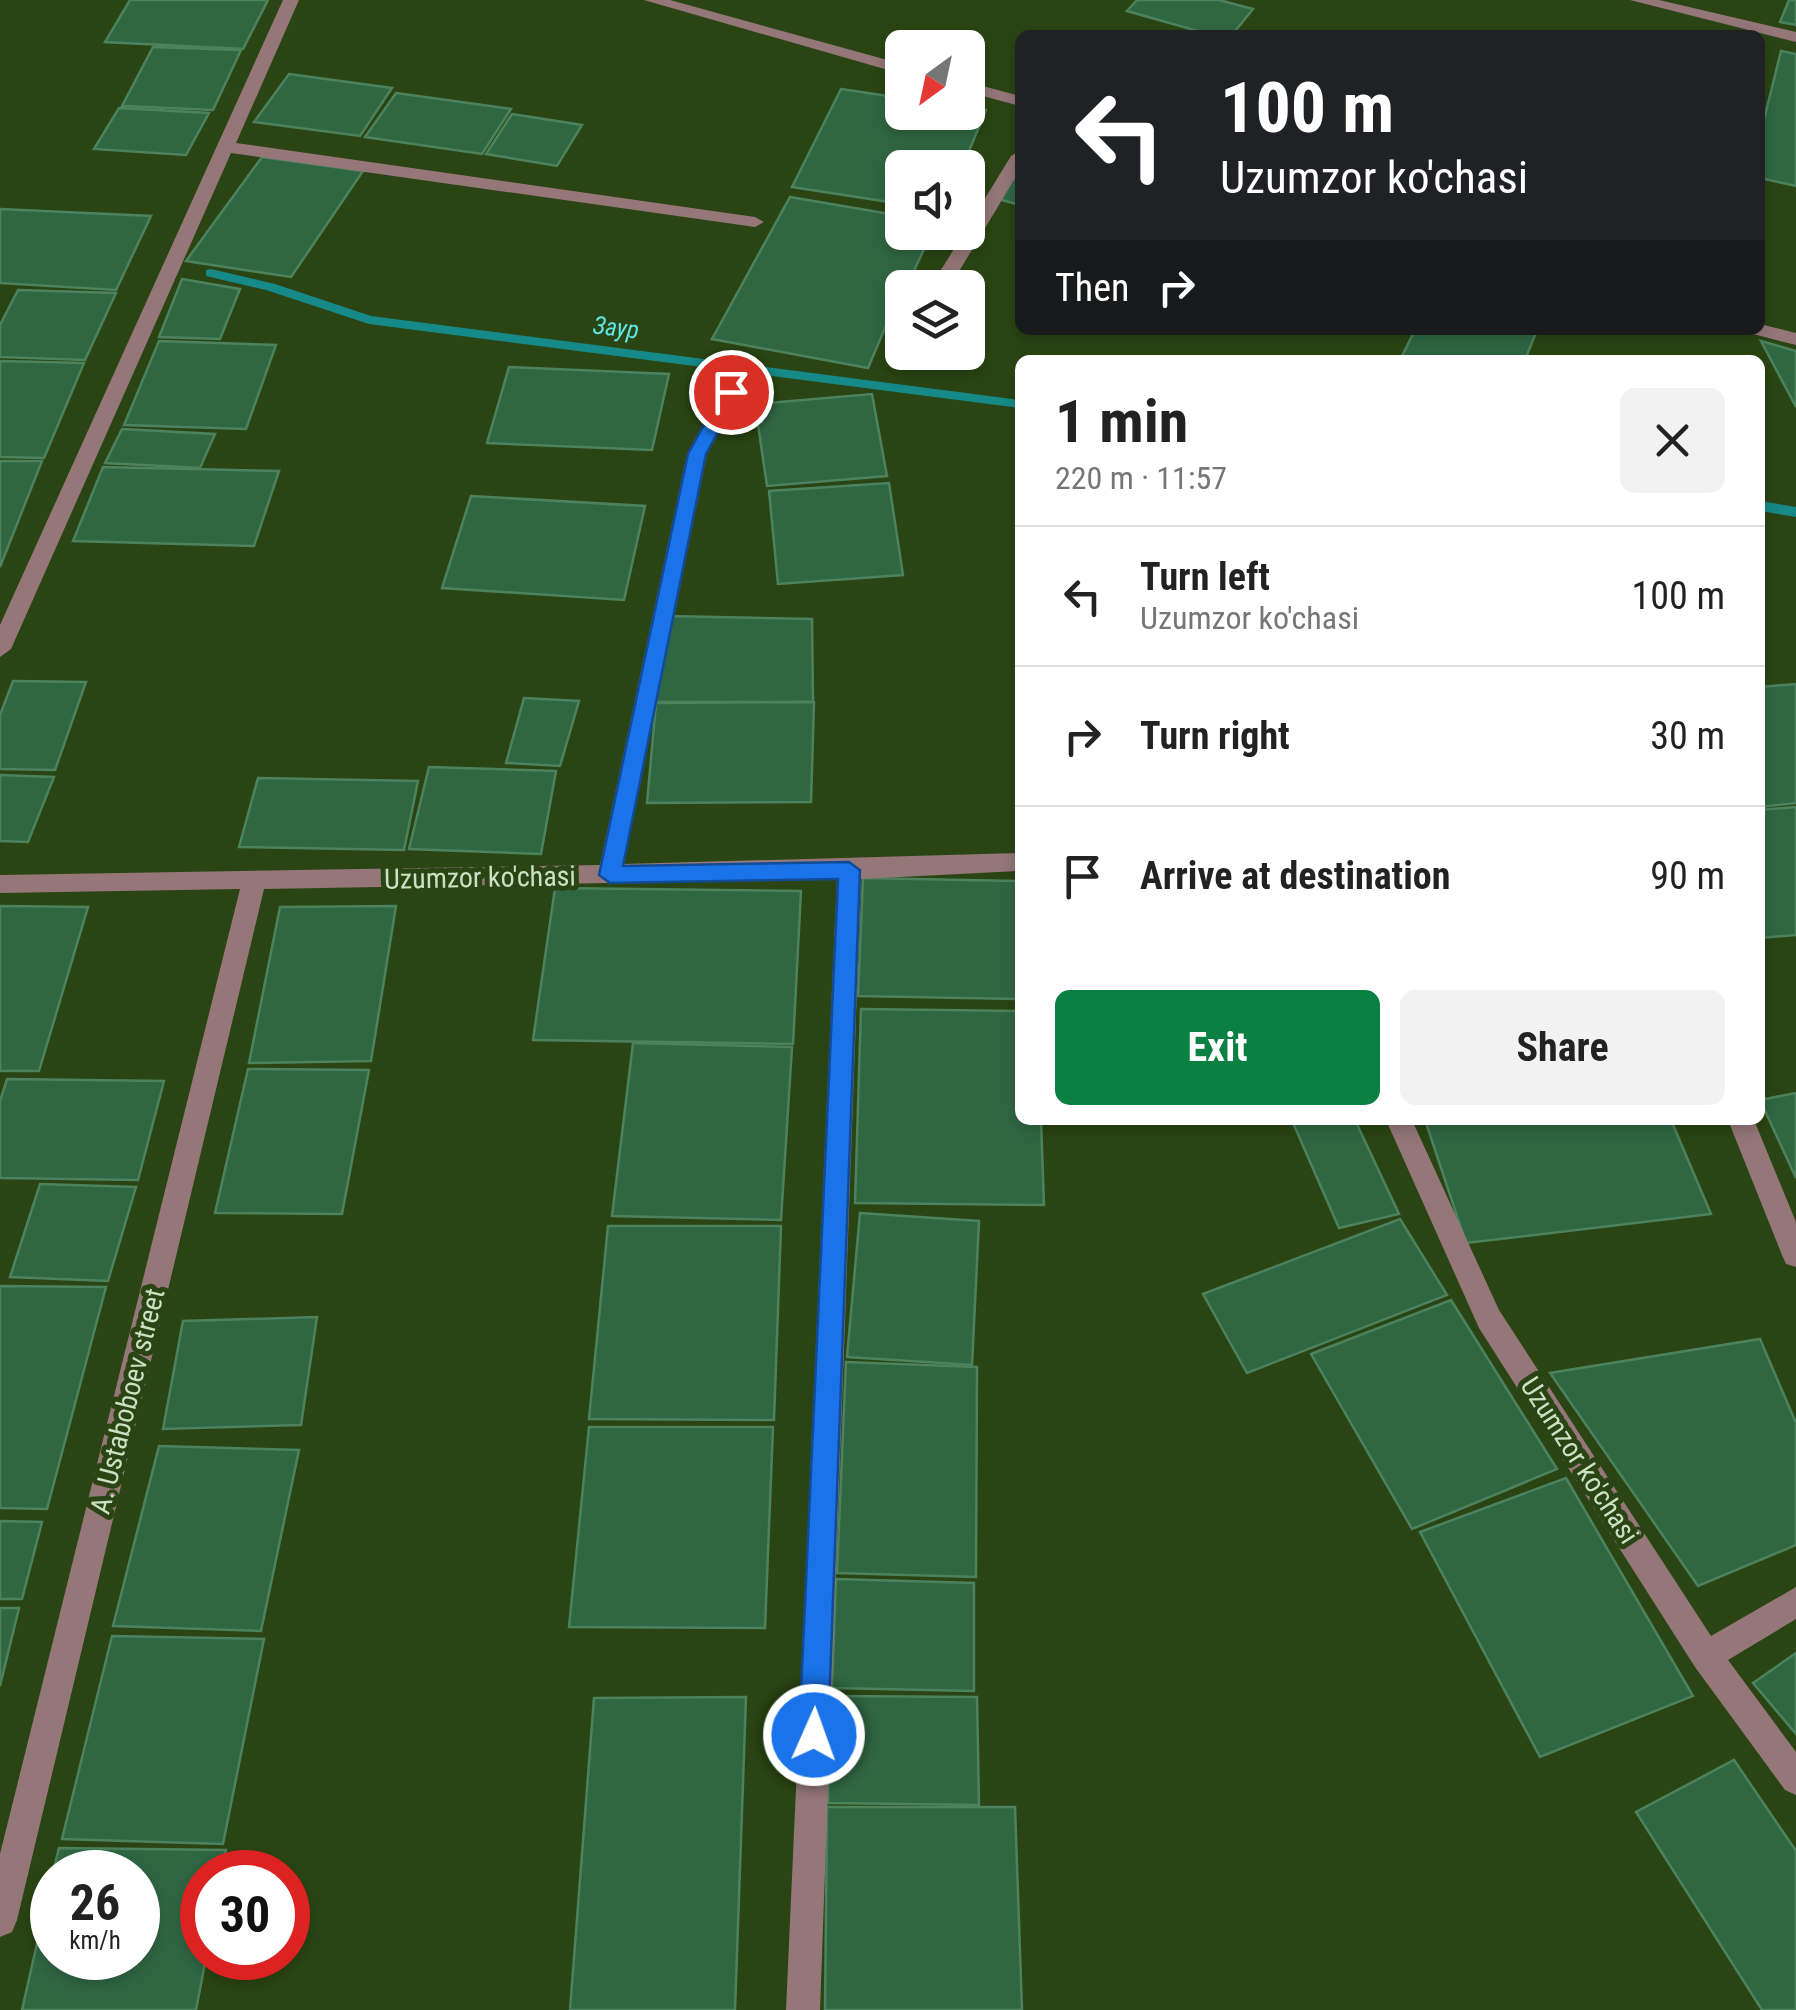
<!DOCTYPE html>
<meta charset="utf-8">
<style>
:root{--surface:#fff;--page:#f2f2f2;--text:#222;--muted:#767676;--line:#e0e0e0;--accent:#0b8043}
body{margin:0;font-family:"Roboto Condensed",sans-serif;background:var(--page);color:var(--text);height:100vh;display:flex;flex-direction:column;font-size:38px;white-space:nowrap}
*{box-sizing:border-box;margin:0}
p{font-size:32px;color:var(--muted)}
.icon{flex:none;width:55px;height:55px;fill:none;stroke:currentColor;stroke-width:2;stroke-linecap:round;stroke-linejoin:round}
.map{position:relative;flex:1;overflow:hidden}
.panel{position:absolute;left:1015px;top:355px;width:750px;height:770px;display:flex;flex-direction:column;background:var(--surface);border-radius:15px;box-shadow:0 5px 15px #0003}
.panel>*{flex:none}
.guide{position:absolute;left:1015px;top:30px;width:750px;height:305px;border-radius:15px;box-shadow:0 5px 15px #0003;background:#202124;color:#fff;overflow:hidden}
.needle{width:65px;rotate:213deg}
.tools{position:absolute;left:885px;top:30px;display:grid;gap:20px}
.tools a{display:grid;place-items:center;width:100px;height:100px;border-radius:15px;background:var(--surface);box-shadow:0 5px 15px #0003;font-size:50px}
.speed{position:absolute;left:30px;top:1850px;display:flex;gap:20px;font-size:50px;font-weight:700;text-align:center}
.speed>*{display:grid;place-content:center;width:130px;height:130px;border-radius:50%;background:var(--surface);box-shadow:0 5px 15px #0003;line-height:1}
.speed small{font-size:25px;font-weight:400}
.speed .limit{border:15px solid #d22;background:#fff;color:#111}
.pin{position:absolute;display:grid;place-items:center;width:85px;height:85px;color:#fff;margin:-42px;border:5px solid #fff;border-radius:50%;box-shadow:0 2px 10px #0007}
.me{position:absolute;width:110px;margin:-55px;rotate:2deg;stroke-linejoin:round;filter:drop-shadow(0 0 8px #0008)}
.turn{display:flex;align-items:center;gap:35px;height:210px;padding:0 40px;font-size:45px}
.turn .icon{width:130px;height:130px;stroke-width:2.5}
.turn b{display:block;font-size:70px;line-height:85px}
.then{display:flex;align-items:center;height:95px;padding:0 40px;background:#0003;gap:20px;font-size:38px}
.round{display:grid;place-items:center;flex:none;width:105px;height:105px;border-radius:15px;background:var(--page)}
.headline{display:flex;align-items:center;justify-content:space-between;height:170px;padding:0 40px}
h1{font-size:60px;font-weight:700;line-height:75px}
.primary-button{display:flex;gap:20px;margin-top:auto;padding:20px 40px}
.primary-button a{flex:1;height:115px;border-radius:15px;background:var(--accent);color:#fff;font-size:40px;font-weight:700;line-height:115px;text-align:center}
.primary-button a+a{background:var(--page);color:var(--text)}
ul{padding:0;list-style:none}
li{display:flex;align-items:center;gap:30px;height:140px;padding:0 40px;border-top:2px solid var(--line)}
li div{flex:1}
li b{display:block;font-size:38px}
li em{font-style:normal}
.map>svg:first-child{display:block}
.lines{fill:none;stroke-linecap:round;stroke-linejoin:round}
.stream{fill:#168a88;fill-rule:evenodd}
.building{fill:#306743;stroke:#4c835e;stroke-width:2.5}
.minor{fill:#957779;fill-rule:evenodd}
.route{fill:#1a73e8;stroke:#114b97;stroke-width:2.5}
.labels{text-anchor:middle;stroke-width:10;stroke-linejoin:round;paint-order:stroke}
.far-water-label{font-size:25px;font-style:italic;fill:#5ee7e4;stroke:#2a4513}
.street-label{font-size:28px;fill:#cedfc4;stroke:#2a4513}
</style>
<div class="map">
<svg width="1796" height="2010" viewBox="0 0 1796 2010">
<rect width="100%" height="100%" fill="#2a4513"/>
<g class="lines">
<!-- stream -->
<g class="stream">
<polygon points="211,269 275,284 371,316 1020,400 1020,408 369,324 266,290 206,276 206,270"/>
<polygon points="1760,501 1796,507 1796,517 1760,511"/>
</g>
</g>
<!-- building -->
<g class="building">
<polygon points="130,0 268,0 243,49 105,42"/>
<polygon points="1137,0 1219,0 1253,9 1232,35 1212,35 1127,11"/>
<polygon points="1789,0 1796,0 1796,25 1780,22"/>
<polygon points="153,47 241,50 213,110 122,106"/>
<polygon points="1781,51 1796,54 1796,186 1760,178 1760,136"/>
<polygon points="289,74 392,88 360,136 254,122"/>
<polygon points="841,89 902,98 902,112 968,112 968,108 986,110 962,168 902,168 902,204 792,187"/>
<polygon points="396,93 511,109 482,154 365,137"/>
<polygon points="119,108 209,113 186,155 94,149"/>
<polygon points="512,114 582,125 557,166 486,154"/>
<polygon points="262,157 363,171 291,277 186,261"/>
<polygon points="1020,168 1020,205 998,199"/>
<polygon points="790,197 902,216 902,232 932,232 906,288 902,288 868,368 712,339"/>
<polygon points="0,209 151,216 116,290 0,283"/>
<polygon points="182,279 240,289 220,339 159,337"/>
<polygon points="18,290 116,293 85,360 0,357 0,325"/>
<polygon points="1415,330 1537,330 1525,360 1400,360"/>
<polygon points="159,341 276,345 246,429 124,425"/>
<polygon points="1761,341 1796,351 1796,407"/>
<polygon points="0,361 84,363 44,458 0,457"/>
<polygon points="509,367 669,374 652,450 487,443"/>
<polygon points="872,394 887,476 767,486 755,404"/>
<polygon points="122,429 215,434 200,468 105,463"/>
<polygon points="0,461 42,461 0,567"/>
<polygon points="103,467 279,471 254,546 73,541"/>
<polygon points="889,483 903,575 778,584 769,491"/>
<polygon points="471,496 645,506 624,600 442,588"/>
<polygon points="667,616 812,619 813,702 655,702"/>
<polygon points="13,681 86,682 55,770 0,769 0,715"/>
<polygon points="1796,684 1796,803 1760,807 1760,687"/>
<polygon points="524,698 579,701 560,766 506,763"/>
<polygon points="814,702 811,802 647,803 656,703"/>
<polygon points="429,767 556,771 541,854 409,849"/>
<polygon points="0,775 54,777 28,842 0,841"/>
<polygon points="258,778 418,781 404,850 239,847"/>
<polygon points="1796,807 1796,935 1760,938 1760,810"/>
<polygon points="863,878 1018,881 1019,999 858,996"/>
<polygon points="555,888 801,891 793,1044 533,1040"/>
<polygon points="0,906 88,907 39,1071 0,1071"/>
<polygon points="396,906 371,1061 249,1063 280,907"/>
<polygon points="861,1009 1020,1011 1020,1120 1041,1120 1044,1205 855,1203"/>
<polygon points="633,1043 792,1047 781,1220 612,1216"/>
<polygon points="248,1069 369,1070 342,1214 215,1213"/>
<polygon points="7,1079 164,1081 138,1180 0,1178 0,1101"/>
<polygon points="1796,1093 1796,1178 1760,1100"/>
<polygon points="1306,1120 1355,1120 1399,1214 1339,1228 1293,1123"/>
<polygon points="1425,1120 1671,1120 1711,1214 1466,1243"/>
<polygon points="40,1184 136,1187 108,1281 10,1277"/>
<polygon points="860,1213 979,1221 972,1365 847,1357"/>
<polygon points="1400,1219 1447,1295 1247,1373 1203,1294"/>
<polygon points="608,1226 781,1226 774,1420 589,1419"/>
<polygon points="0,1286 106,1287 47,1509 0,1508"/>
<polygon points="1451,1300 1557,1469 1412,1529 1311,1354"/>
<polygon points="317,1317 301,1425 163,1429 183,1321"/>
<polygon points="1760,1339 1796,1423 1796,1545 1698,1586 1550,1373"/>
<polygon points="846,1362 977,1367 976,1577 837,1573"/>
<polygon points="589,1427 773,1427 765,1628 569,1627"/>
<polygon points="159,1446 299,1450 261,1631 113,1626"/>
<polygon points="1566,1478 1693,1696 1540,1757 1420,1532"/>
<polygon points="0,1521 42,1522 22,1599 0,1599"/>
<polygon points="836,1579 974,1583 974,1691 832,1688"/>
<polygon points="0,1608 19,1608 0,1686"/>
<polygon points="112,1636 264,1639 223,1844 62,1839"/>
<polygon points="1796,1653 1796,1734 1753,1683"/>
<polygon points="831,1696 977,1697 979,1805 828,1803"/>
<polygon points="746,1697 735,2010 570,2010 594,1698"/>
<polygon points="1734,1760 1796,1851 1796,2010 1762,2010 1636,1812"/>
<polygon points="827,1807 1015,1807 1022,2010 825,2010"/>
<polygon points="59,1848 226,1850 222,1872 202,1872 202,1958 206,1958 196,2010 22,2010 52,1877 52,1958 138,1958 138,1872 53,1872"/>
</g>
<g class="lines">
<!-- minor -->
<g class="minor">
<polygon points="283,0 299,0 236,143 755,217 764,222 755,227 231,153 11,649 0,657 0,625"/>
<polygon points="644,0 670,0 902,64 902,74"/>
<polygon points="1630,0 1659,0 1796,32 1796,42"/>
<polygon points="968,82 1020,96 1020,106 968,92"/>
<polygon points="1020,151 1020,170 949,288 930,288 1011,156"/>
<polygon points="1760,324 1796,333 1796,345 1753,334 1750,330 1760,330"/>
<polygon points="731,386 741,392 707,454 624,864 1020,853 1020,871 861,879 820,2010 786,2010 837,879 264,889 17,1920 12,1932 0,1937 0,1854 240,889 0,893 0,875 600,865 687,454 721,392"/>
<polygon points="1386,1120 1412,1120 1499,1310 1711,1636 1796,1587 1796,1619 1728,1660 1796,1752 1796,1795 1785,1790 1695,1667 1479,1328"/>
<polygon points="1728,1120 1754,1120 1796,1222 1796,1267 1786,1264 1782,1255"/>
</g>
</g>
<!-- route -->
<polygon class="route" points="731,386 740,392 706,454 623,866 849,862 860,870 828,1735 824,1745 814,1749 804,1745 799,1735 838,879 610,883 599,875 688,454 722,392"/>
<g class="labels">
<!-- far-water labels -->
<g class="far-water-label">
<text transform="translate(616 327) rotate(7)" y="9">Заур</text>
</g>
<!-- street labels -->
<g class="street-label">
<text transform="translate(480 877) rotate(-1)" y="10">Uzumzor ko'chasi</text>
<text transform="translate(127 1401) rotate(-76)" y="10">A. Ustaboboev street</text>
<text transform="translate(1580 1460) rotate(57)" y="10">Uzumzor ko'chasi</text>
</g>
</g>
</svg>
<div class="tools">
<a><svg class="needle" viewBox="-14 -14 28 28"><path d="M0-13l5 13h-10z" fill="#e53935"/><path d="M0 13l5-13h-10z" fill="#767676"/></svg></a>
<a><svg class="icon" aria-label="sound" viewBox="0 0 24 24"><path d="M4 9h4l5-4v14l-5-4H4zM17 9q2 3 0 6"/></svg></a>
<a><svg class="icon" aria-label="layers" viewBox="0 0 24 24"><path d="M12 4l9 5-9 5-9-5zM3 14l9 5 9-5"/></svg></a>
</div>
<div class="speed"><div>26<small>km/h</small></div><div class="limit">30</div></div>
<div class="pin" style="left:731px;top:392px;background:#d93025"><svg class="icon" aria-label="arrive" viewBox="0 0 24 24"><path d="M6 21V4h12l-3 4 3 4H6"/></svg></div>
<svg class="me" style="left:814px;top:1735px" viewBox="-20 -20 40 40"><circle r="17" fill="#1a73e8" stroke="#fff" stroke-width="3"/><path d="M0-11L8 9 0 5-8 9z" fill="#fff"/></svg>
<div class="guide">
<div class="turn"><svg class="icon" aria-label="left" viewBox="0 0 24 24"><path d="M17 20v-9H6M10 6l-5 5 5 5"/></svg><div><b>100 m</b>Uzumzor ko'chasi</div></div>
<div class="then">Then<svg class="icon" aria-label="right" viewBox="0 0 24 24"><path d="M7 20v-9h11M14 6l5 5-5 5"/></svg></div>
</div>
<section class="panel">
<div class="headline"><div><h1>1 min</h1><p>220 m · 11:57</p></div><a class="round"><svg class="icon" aria-label="close" viewBox="0 0 24 24"><path d="M6 6l12 12M18 6L6 18"/></svg></a></div>
<ul>
<li><svg class="icon" aria-label="left" viewBox="0 0 24 24"><path d="M17 20v-9H6M10 6l-5 5 5 5"/></svg><div><b>Turn left</b><p>Uzumzor ko'chasi</p></div><em>100 m</em></li>
<li><svg class="icon" aria-label="right" viewBox="0 0 24 24"><path d="M7 20v-9h11M14 6l5 5-5 5"/></svg><div><b>Turn right</b></div><em>30 m</em></li>
<li><svg class="icon" aria-label="arrive" viewBox="0 0 24 24"><path d="M6 21V4h12l-3 4 3 4H6"/></svg><div><b>Arrive at destination</b></div><em>90 m</em></li>
</ul>
<div class="primary-button"><a>Exit</a><a>Share</a></div>
</section>
</div>
